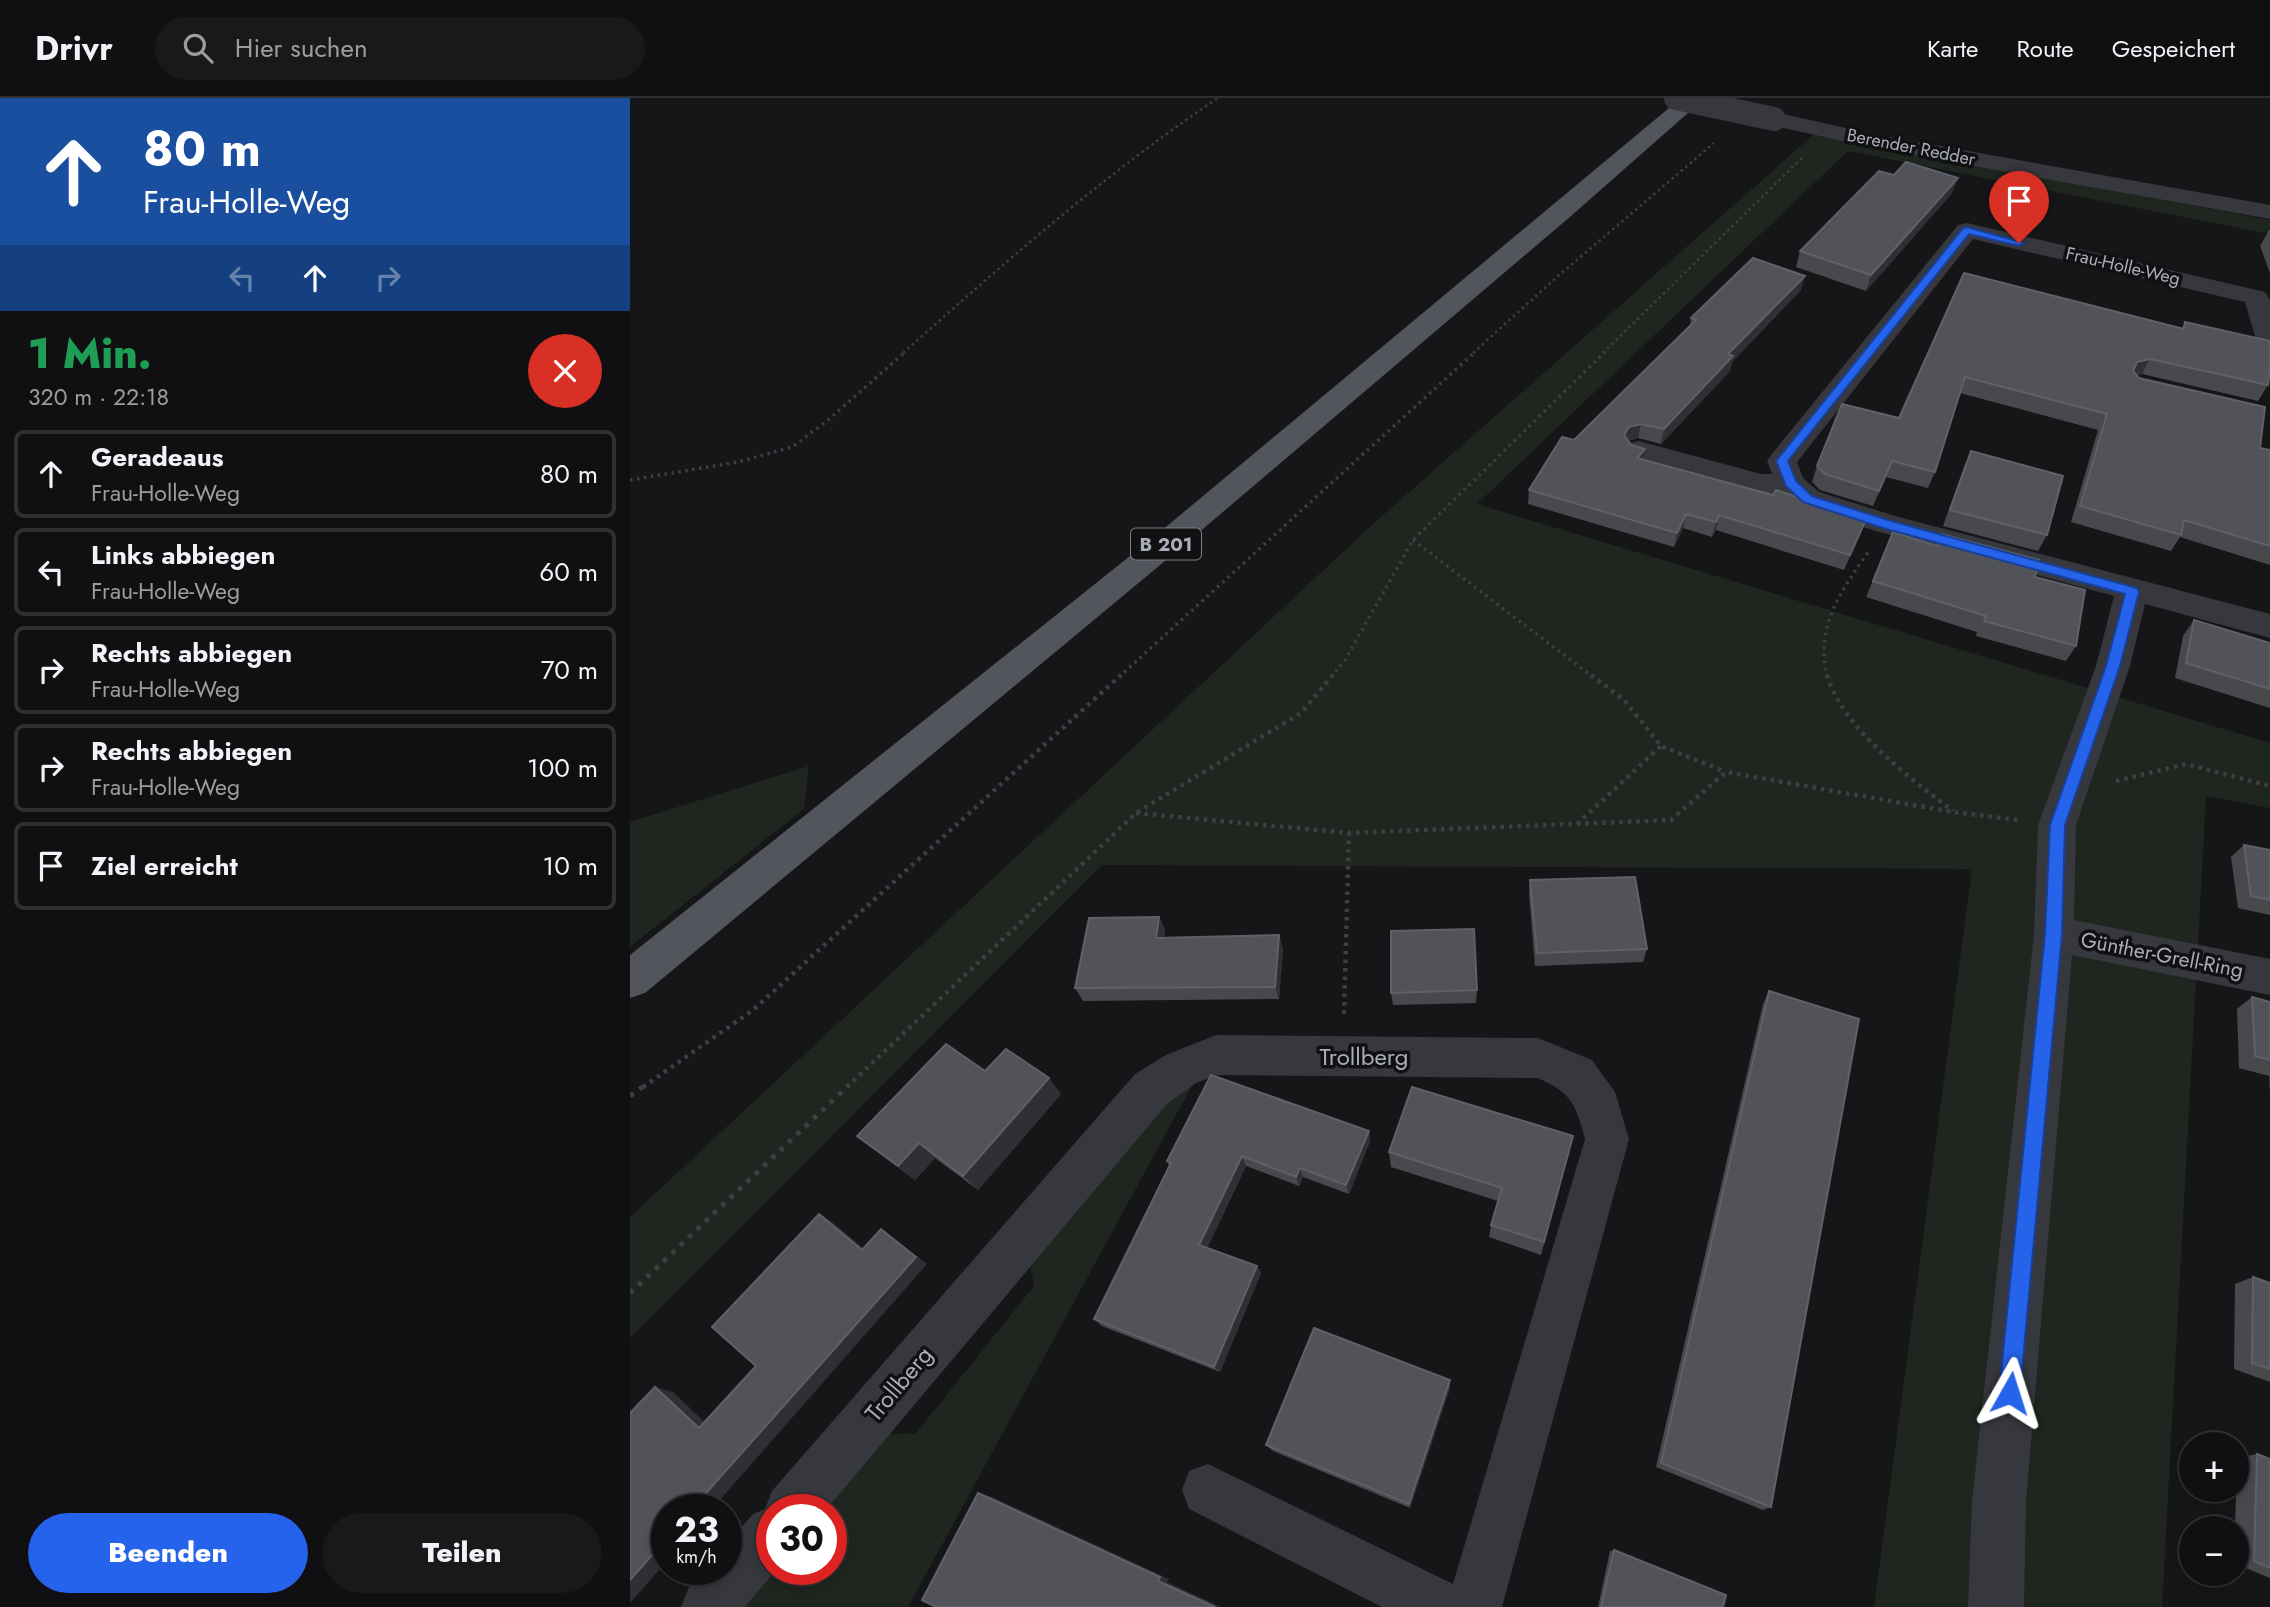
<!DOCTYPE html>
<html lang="de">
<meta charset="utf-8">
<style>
:root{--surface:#101012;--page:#19191b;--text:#f1f3f6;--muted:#9c9d9f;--line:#303032;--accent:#2563eb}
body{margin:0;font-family:Jost,sans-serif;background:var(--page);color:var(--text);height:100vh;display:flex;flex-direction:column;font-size:26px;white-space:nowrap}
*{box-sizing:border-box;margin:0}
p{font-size:23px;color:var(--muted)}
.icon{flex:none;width:38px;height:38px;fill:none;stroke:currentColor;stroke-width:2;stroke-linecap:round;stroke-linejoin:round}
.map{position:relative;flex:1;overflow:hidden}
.panel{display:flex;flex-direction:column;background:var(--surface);width:630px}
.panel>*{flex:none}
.top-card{background:#1a4fa0;color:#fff;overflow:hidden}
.tools{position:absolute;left:1549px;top:1334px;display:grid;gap:14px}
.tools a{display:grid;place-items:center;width:70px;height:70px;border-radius:50%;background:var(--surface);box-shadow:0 4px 10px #0003,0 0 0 2px var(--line);font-size:35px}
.speed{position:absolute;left:21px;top:1396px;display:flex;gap:14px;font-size:35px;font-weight:700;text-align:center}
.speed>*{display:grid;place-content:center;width:91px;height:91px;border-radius:50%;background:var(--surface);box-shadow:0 4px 10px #0003,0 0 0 2px var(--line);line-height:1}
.speed small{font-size:18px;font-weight:400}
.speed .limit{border:10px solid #d22;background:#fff;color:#111}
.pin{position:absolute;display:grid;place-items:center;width:60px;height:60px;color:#fff;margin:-72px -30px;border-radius:50% 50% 50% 0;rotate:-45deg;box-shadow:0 0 7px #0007}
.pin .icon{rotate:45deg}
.me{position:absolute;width:77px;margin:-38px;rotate:6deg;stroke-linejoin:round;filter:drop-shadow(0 0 5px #0008)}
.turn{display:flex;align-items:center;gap:24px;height:147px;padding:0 28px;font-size:32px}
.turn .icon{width:91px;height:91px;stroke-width:2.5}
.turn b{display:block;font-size:49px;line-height:60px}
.lanes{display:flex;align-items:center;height:66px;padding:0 28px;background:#0003;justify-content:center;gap:35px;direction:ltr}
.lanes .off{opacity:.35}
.round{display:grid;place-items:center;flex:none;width:74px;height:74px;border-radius:37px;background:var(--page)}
.headline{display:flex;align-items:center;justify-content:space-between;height:119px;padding:0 28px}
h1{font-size:42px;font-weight:800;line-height:52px;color:#1e9e55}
.button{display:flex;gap:14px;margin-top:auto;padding:14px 28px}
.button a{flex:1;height:80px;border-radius:42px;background:var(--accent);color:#fff;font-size:28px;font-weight:800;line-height:80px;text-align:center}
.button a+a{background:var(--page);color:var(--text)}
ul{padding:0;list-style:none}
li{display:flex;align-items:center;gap:21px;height:88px;margin:0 14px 10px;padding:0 14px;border:4px solid var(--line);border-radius:10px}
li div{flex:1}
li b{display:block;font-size:26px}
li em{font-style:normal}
header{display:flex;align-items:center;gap:42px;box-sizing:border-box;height:98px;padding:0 35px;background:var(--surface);border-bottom:2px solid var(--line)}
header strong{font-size:33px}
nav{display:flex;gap:38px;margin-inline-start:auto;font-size:24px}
.search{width:490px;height:63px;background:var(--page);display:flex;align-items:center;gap:18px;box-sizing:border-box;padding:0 24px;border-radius:38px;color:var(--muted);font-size:26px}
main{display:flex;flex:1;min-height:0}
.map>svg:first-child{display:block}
.green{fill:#1e261f}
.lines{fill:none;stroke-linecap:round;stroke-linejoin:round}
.path-far3{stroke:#3d3f44;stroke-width:2.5;stroke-dasharray:2.5 3.5;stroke-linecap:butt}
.path-far2{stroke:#3d3f44;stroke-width:3.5;stroke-dasharray:2.5 4.5;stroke-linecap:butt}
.path-far1{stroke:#3d3f44;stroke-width:4.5;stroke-dasharray:3.5 5;stroke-linecap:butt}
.path{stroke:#3d3f44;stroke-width:5;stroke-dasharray:4.5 7;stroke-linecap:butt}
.minor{fill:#37383d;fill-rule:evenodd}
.primary{fill:#53555c;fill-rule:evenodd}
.minor-bridge{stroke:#37383d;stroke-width:24}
.wall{fill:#47494d}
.shaded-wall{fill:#2f3033}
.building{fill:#525359;stroke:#5f6168;stroke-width:2}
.route{fill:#2563eb;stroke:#184099;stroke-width:2}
.labels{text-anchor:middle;stroke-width:7;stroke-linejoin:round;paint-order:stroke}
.far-street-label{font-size:18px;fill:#a8adb8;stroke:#111113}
.shield{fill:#111113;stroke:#7b7e86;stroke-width:2}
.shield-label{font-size:19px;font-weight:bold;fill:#a8adb8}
.street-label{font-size:21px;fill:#a8adb8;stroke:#111113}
.near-street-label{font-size:24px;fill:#a8adb8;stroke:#111113}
</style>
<header>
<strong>Drivr</strong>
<div class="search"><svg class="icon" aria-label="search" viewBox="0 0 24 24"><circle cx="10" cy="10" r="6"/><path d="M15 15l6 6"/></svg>Hier suchen</div>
<nav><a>Karte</a><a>Route</a><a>Gespeichert</a></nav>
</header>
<main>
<section class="panel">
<div class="top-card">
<div class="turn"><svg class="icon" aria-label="ahead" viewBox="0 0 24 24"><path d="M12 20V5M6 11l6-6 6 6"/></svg><div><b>80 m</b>Frau-Holle-Weg</div></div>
<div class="lanes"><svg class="icon off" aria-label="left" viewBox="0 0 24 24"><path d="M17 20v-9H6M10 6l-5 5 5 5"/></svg><svg class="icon" aria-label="ahead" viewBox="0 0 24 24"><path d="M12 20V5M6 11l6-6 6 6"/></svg><svg class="icon off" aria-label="right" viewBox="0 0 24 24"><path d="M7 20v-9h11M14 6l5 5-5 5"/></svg></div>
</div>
<div class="headline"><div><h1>1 Min.</h1><p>320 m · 22:18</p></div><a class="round" style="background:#d93025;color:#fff"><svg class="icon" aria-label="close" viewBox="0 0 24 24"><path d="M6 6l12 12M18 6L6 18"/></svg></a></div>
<ul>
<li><svg class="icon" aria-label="ahead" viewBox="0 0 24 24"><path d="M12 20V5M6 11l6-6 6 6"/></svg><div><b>Geradeaus</b><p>Frau-Holle-Weg</p></div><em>80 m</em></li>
<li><svg class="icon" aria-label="left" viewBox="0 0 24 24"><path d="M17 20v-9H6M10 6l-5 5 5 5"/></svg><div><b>Links abbiegen</b><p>Frau-Holle-Weg</p></div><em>60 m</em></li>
<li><svg class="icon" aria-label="right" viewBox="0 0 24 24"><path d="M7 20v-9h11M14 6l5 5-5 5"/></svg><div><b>Rechts abbiegen</b><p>Frau-Holle-Weg</p></div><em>70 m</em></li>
<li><svg class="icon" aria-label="right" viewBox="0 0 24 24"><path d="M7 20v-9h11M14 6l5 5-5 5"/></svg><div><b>Rechts abbiegen</b><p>Frau-Holle-Weg</p></div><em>100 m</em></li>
<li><svg class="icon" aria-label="arrive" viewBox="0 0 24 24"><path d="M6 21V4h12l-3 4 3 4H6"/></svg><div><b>Ziel erreicht</b></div><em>10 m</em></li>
</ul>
<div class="button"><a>Beenden</a><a>Teilen</a></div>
</section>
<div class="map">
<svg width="1640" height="1509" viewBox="0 0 1640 1509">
<rect width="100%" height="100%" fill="#161618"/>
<!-- green -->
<g class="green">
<polygon points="1183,37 1640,122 1640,136 1218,53 847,406 1640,645 1640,710 1576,698 1532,1509 1244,1509 1342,771 472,767 0,1240 0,1119 743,426"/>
<polygon points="179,668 174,711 0,849 0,724"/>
<polygon points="564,984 278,1509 108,1509 142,1472 201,1472 201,1412 189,1412 252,1337 286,1335 404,1188 399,1158 548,986"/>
</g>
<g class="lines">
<!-- path-far3 -->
<g class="path-far3">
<path d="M 273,255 C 373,166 476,75 588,0"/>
<polyline points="843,255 927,179 1084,45"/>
<polyline points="973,255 1173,59"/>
</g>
<!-- path-far2 -->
<g class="path-far2">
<polyline points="0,382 108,364 162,349 197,323 275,254"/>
<polyline points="783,442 963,579"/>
<polyline points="489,579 845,254"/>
<polyline points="701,579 715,562 783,442 975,254"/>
<path d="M 1197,579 C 1185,528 1211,493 1239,453"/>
</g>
<!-- path-far1 -->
<g class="path-far1">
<polyline points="961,577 994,602 1031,648 1096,674"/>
<path d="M 1197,577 C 1213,631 1280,680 1323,713"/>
<polyline points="1486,683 1556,666 1640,688"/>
<polyline points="506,715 719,735 1041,722 1096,674 1323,714 1388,722"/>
<polyline points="947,726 1031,648"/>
<polyline points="714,916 719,735"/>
<polyline points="13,989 123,912 491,577"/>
<polyline points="217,989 506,715 671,615 703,577"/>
</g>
<!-- path -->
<g class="path">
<polyline points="0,998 15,987"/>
<polyline points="0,1195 219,987"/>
</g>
<!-- minor -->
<g class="minor">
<polygon points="1144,14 1243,36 1640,107 1640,121 1243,50 1136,26 1133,21 1136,16"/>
<polygon points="1337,125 1635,194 1640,202 1640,253 1630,251 1627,245 1615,204 1343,141 1167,364 1173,380 1189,394 1265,418 1640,516 1640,540 1515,506 1500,568 1446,727 1444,822 1640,861 1640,897 1442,857 1396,1403 1394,1509 1338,1509 1342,1403 1404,836 1408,727 1466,568 1484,498 1246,433 1167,408 1153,395 1131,396 1120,393 999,359 994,352 999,345 1009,343 1131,376 1142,376 1137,363 1142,356 1328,127"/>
<path d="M 586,937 L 908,940 L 962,962 L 985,994 L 999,1041 L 872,1509 L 752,1509 L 559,1411 L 552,1392 L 559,1373 L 578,1366 L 823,1486 L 955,1041 C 946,1006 941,994 907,980 L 587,977 L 566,985 L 537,1006 L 196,1412 L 142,1412 L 142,1472 L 146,1472 L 115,1509 L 51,1509 L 59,1489 L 75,1472 L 96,1472 L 96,1447 L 123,1416 L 135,1411 L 142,1393 L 505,976 L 536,957 Z"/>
</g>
<!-- primary -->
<polygon class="primary" points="1051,0 1075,0 941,118 547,453 15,895 0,900 0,857 525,438"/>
<!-- minor-bridge -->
<polyline class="minor-bridge" points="1046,0 1144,21"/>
</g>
<!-- wall -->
<g class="wall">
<polygon points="1264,77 1322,95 1236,193 1166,169 1170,153"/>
<polygon points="1639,132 1640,132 1640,175 1630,148"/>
<polygon points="1334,175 1551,231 1555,224 1638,287 1628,303 1512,276 1507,277 1509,280 1630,350 1640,352 1640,467 1550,439 1541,453 1441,424 1468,332 1330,295 1305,374 1298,390 1256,379 1243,408 1190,392 1182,384 1187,368 1269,320"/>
<polygon points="1171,192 1102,264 1100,273 1031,346 1008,340 998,343 1001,347 1015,351 1013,361 1232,431 1214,472 1086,432 1082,439 1053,430 1044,449 898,406 899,392 944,342 1060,228 1061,220"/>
<polygon points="1341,353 1417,437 1408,453 1313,428 1334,369"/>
<polygon points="1263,434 1306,447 1311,436 1405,479 1446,548 1436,563 1346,538 1347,534 1236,499"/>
<polygon points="1564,522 1640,545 1640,610 1545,580 1553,538"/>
<polygon points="1614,747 1640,752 1640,817 1608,810 1601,759"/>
<polygon points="900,782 1017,851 1013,864 905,868 899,796"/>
<polygon points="529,819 535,832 534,839 653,850 649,901 453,903 445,890"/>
<polygon points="847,892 846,905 763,907 761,895"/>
<polygon points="1139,893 1141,1409 1133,1412 1026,1369 1133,906"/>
<polygon points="1622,899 1640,904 1640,994 1639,978 1609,970 1607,911"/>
<polygon points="355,973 431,996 348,1092 305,1060 285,1082 227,1038"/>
<polygon points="739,1033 740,1043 719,1096 673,1079 669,1088 616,1068 577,1150 627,1168 631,1175 590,1274 472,1228 464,1221 539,1068 537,1063"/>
<polygon points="943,1038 911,1157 859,1139 861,1127 868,1103 761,1069 759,1054"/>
<polygon points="1623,1179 1640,1185 1640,1284 1604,1271 1605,1186"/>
<polygon points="820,1290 780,1410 643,1353 636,1347"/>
<polygon points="1627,1356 1640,1361 1640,1480 1606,1466 1606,1430 1605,1430 1607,1360"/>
<polygon points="984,1452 1093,1509 968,1509 980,1453"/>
</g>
<!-- shaded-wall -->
<g class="shaded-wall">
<polygon points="1328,80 1322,95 1236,193 1241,177"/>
<polygon points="1175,178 1171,192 1102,264 1100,273 1031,346 1034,331 1098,256"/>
<polygon points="1520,261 1512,276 1499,280 1507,264"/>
<polygon points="1011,326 1008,340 997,343 994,337 999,329"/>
<polygon points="1015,351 1013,366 1007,360"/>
<polygon points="1262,363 1256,379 1243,408 1249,393"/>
<polygon points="1056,416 1053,430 1044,449 1047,435"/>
<polygon points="1089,417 1086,432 1082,439 1086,424"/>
<polygon points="529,819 535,832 532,852 526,840"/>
<polygon points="649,837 653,850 649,901 645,889"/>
<polygon points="419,980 431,996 348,1092 333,1078"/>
<polygon points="739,1033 740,1043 719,1096 716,1087"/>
<polygon points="289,1045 305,1060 285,1082 268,1068"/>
<polygon points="612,1058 616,1068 575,1155 569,1147"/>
<polygon points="670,1070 673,1079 669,1088 666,1079"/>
<polygon points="189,1116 202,1124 244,1159 232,1152"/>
<polygon points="251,1131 297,1166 81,1412 61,1412"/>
<polygon points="627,1168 631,1175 590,1274 584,1269"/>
<polygon points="820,1282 820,1290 780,1410 779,1406"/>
<polygon points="25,1289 43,1294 85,1334 69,1330"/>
<polygon points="348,1395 362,1399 539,1481 537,1484 591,1509 585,1509 528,1483"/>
<polygon points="37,1440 37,1463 0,1505 0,1482"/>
</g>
<!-- building -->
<g class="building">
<polygon points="1276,64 1328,80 1241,177 1170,153 1249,73 1264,77"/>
<polygon points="1123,160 1175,178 1098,256 1103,258 1034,331 1011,326 999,329 994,337 1001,347 1015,351 1007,360 1143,397 1146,392 1173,401 1175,397 1238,417 1220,457 1089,417 1086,424 1056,416 1047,435 899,392 932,339 944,342 1066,222 1061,220"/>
<polygon points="1334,175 1554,231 1555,224 1640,243 1640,270 1638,287 1520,261 1507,264 1503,273 1509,280 1635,309 1630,350 1640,352 1640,448 1554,422 1551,437 1450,408 1477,316 1335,279 1305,374 1262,363 1249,393 1195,376 1187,368 1212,306 1269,320"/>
<polygon points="1341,353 1433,378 1417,437 1320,412"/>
<polygon points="1263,434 1307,448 1311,436 1409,462 1405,479 1455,492 1446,548 1354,523 1356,518 1243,483"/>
<polygon points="1564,522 1640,545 1640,591 1556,565"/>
<polygon points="1614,747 1640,752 1640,802 1621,798"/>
<polygon points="1005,779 1017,851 907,855 900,782"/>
<polygon points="529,819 526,840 649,837 645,889 445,890 459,820"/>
<polygon points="844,831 847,892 761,895 761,833"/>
<polygon points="1139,893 1229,921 1141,1409 1031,1365"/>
<polygon points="1622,899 1640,904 1640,962 1625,958"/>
<polygon points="316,946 355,973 376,951 419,980 333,1078 289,1045 268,1068 227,1038"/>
<polygon points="581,977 739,1033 716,1087 670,1070 666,1079 612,1058 569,1147 627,1168 584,1269 464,1221 541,1065 537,1063"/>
<polygon points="782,989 943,1038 914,1144 861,1127 872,1090 759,1054"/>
<polygon points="189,1116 232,1152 251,1131 286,1159 61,1412 37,1412 37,1440 0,1482 0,1315 25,1289 69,1330 126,1268 82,1229"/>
<polygon points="1623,1179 1640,1185 1640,1271 1622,1265"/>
<polygon points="684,1230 820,1282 779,1406 636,1347"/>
<polygon points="1627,1356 1640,1361 1640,1470 1624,1463"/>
<polygon points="348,1395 530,1479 528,1483 585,1509 306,1509 292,1502"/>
<polygon points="984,1452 1096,1497 1093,1509 971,1509"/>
</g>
<!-- route -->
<polygon class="route" points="1337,129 1394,145 1389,148 1339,136 1158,363 1166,383 1182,398 1261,423 1507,490 1509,494 1490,568 1435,727 1432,836 1390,1295 1387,1303 1380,1306 1372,1303 1369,1295 1415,836 1420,727 1476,568 1495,496 1253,430 1173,404 1156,388 1146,363 1333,130"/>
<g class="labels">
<!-- far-street labels -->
<g class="far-street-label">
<text transform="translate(1281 49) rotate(11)" y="6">Berender Redder</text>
<text transform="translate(1493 168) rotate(13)" y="6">Frau-Holle-Weg</text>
</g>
<!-- shield labels -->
<rect class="shield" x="501" y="430.5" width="70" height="31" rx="5"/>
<g class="shield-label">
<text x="536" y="453">B 201</text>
</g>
<!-- street labels -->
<g class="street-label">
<text transform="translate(1532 857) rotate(11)" y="7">Günther-Grell-Ring</text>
</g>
<!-- near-street labels -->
<g class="near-street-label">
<text x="734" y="967">Trollberg</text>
<text transform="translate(269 1286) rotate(-50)" y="8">Trollberg</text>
</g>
</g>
</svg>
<div class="tools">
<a>+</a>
<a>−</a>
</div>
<div class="speed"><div>23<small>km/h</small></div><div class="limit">30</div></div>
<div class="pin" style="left:1389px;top:145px;background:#d93025"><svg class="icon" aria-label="arrive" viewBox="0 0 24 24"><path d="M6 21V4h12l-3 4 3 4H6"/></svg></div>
<svg class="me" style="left:1380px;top:1295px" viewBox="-20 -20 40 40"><path d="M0-17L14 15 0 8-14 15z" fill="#2563eb" stroke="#fff" stroke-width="4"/></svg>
</div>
</main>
